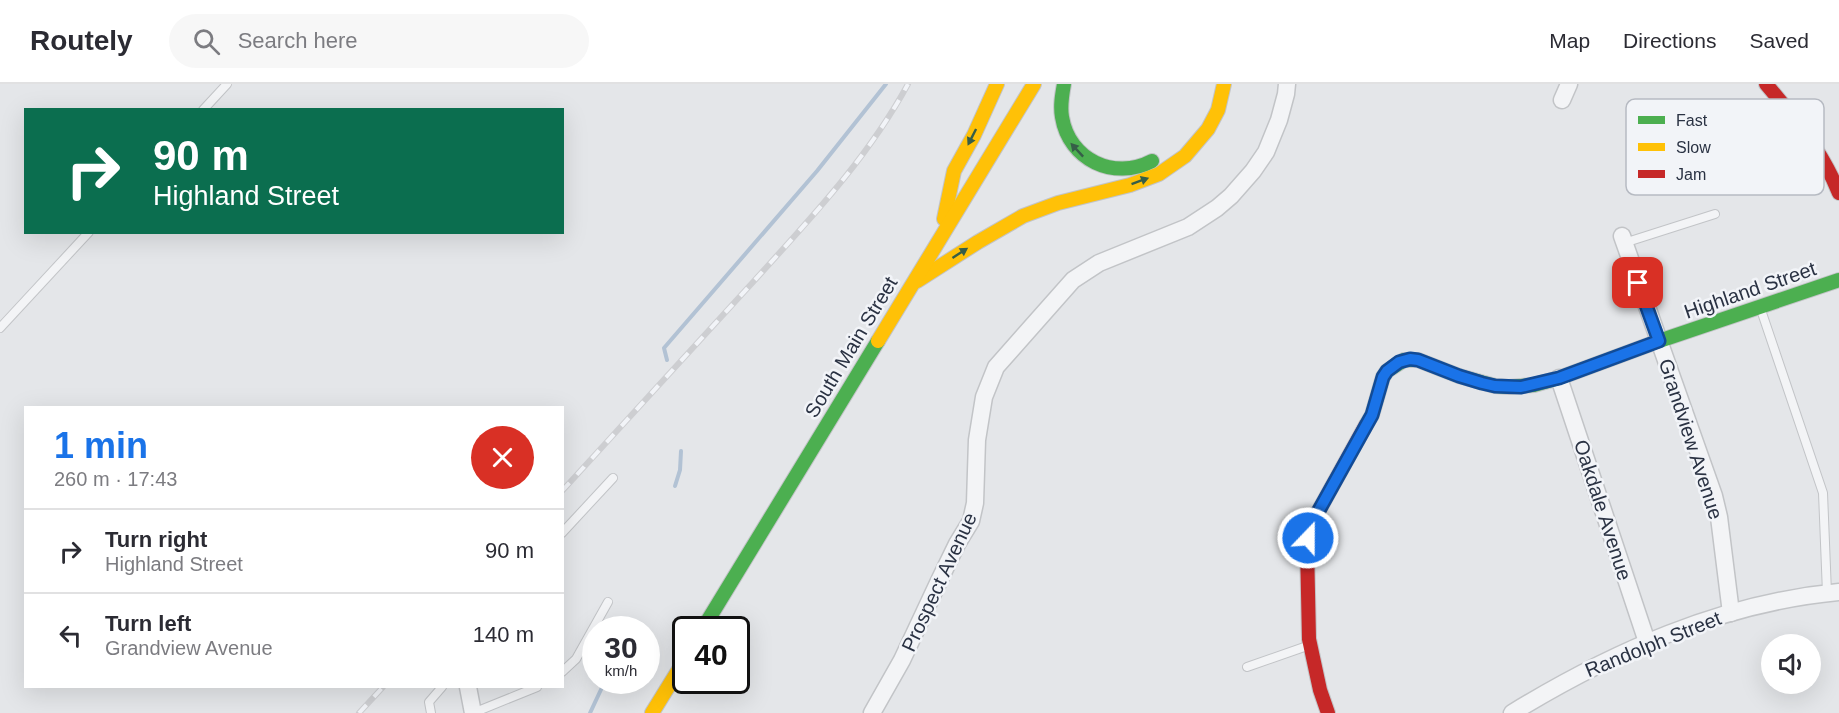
<!DOCTYPE html>
<meta charset="utf-8">
<style>
:root{--surface:#fff;--page:#f7f7f7;--text:#2b2b33;--muted:#7c7c81;--line:#e1e1e2;--accent:#1a73e8}
body{margin:0;font-family:Helvetica,sans-serif;background:var(--page);color:var(--text);height:100vh;display:flex;flex-direction:column;font-size:22px;white-space:nowrap}
*{box-sizing:border-box;margin:0}
p{font-size:20px;color:var(--muted)}
.icon{flex:none;width:33px;height:33px;fill:none;stroke:currentColor;stroke-width:2;stroke-linecap:round;stroke-linejoin:round}
.map{position:relative;flex:1;overflow:hidden}
.sheet{position:absolute;left:24px;top:322px;width:540px;height:282px;display:flex;flex-direction:column;background:var(--surface);border-radius:0px;box-shadow:0 6px 24px #0002}
.sheet>*{flex:none}
.top-card{position:absolute;left:24px;top:24px;width:540px;height:126px;border-radius:0px;box-shadow:0 6px 24px #0002;background:#0b6e4f;color:#fff;overflow:hidden}
.controls{position:absolute;left:1761px;top:550px;display:grid;gap:12px}
.controls a{display:grid;place-items:center;width:60px;height:60px;border-radius:50%;background:var(--surface);box-shadow:0 6px 24px #0002;font-size:30px}
.speed{position:absolute;left:582px;top:532px;display:flex;gap:12px;font-size:30px;font-weight:700;text-align:center}
.speed>*{display:grid;place-content:center;width:78px;height:78px;border-radius:50%;background:var(--surface);box-shadow:0 6px 24px #0002;line-height:1}
.speed small{font-size:15px;font-weight:400}
.speed .limit{border:3px solid #111;border-radius:9px;background:#fff;color:#111}
.pin{position:absolute;display:grid;place-items:center;width:51px;height:51px;color:#fff;margin:-26px;border-radius:12px;box-shadow:0 3px 9px #0006}
.me{position:absolute;width:66px;margin:-33px;rotate:22deg;stroke-linejoin:round;filter:drop-shadow(0 0 4px #0008)}
.turn{display:flex;align-items:center;gap:21px;height:126px;padding:0 30px;font-size:27px}
.turn .icon{width:78px;height:78px;stroke-width:2.5}
.turn b{display:block;font-size:42px;line-height:51px}
.round{display:grid;place-items:center;flex:none;width:63px;height:63px;border-radius:32px;background:var(--page)}
.summary{display:flex;align-items:center;justify-content:space-between;height:102px;padding:0 30px}
h1{font-size:36px;font-weight:700;line-height:45px;color:var(--accent)}
ul{padding:0;list-style:none}
li{display:flex;align-items:center;gap:18px;height:84px;padding:0 30px;border-top:2px solid var(--line)}
li div{flex:1}
li b{display:block;font-size:22px}
li em{font-style:normal}
header{display:flex;align-items:center;gap:36px;box-sizing:border-box;height:84px;padding:0 30px;background:var(--surface);border-bottom:2px solid var(--line)}
header strong{font-size:28px}
nav{display:flex;gap:33px;margin-inline-start:auto;font-size:21px}
.search{width:420px;height:54px;background:var(--page);display:flex;align-items:center;gap:15px;box-sizing:border-box;padding:0 21px;border-radius:33px;color:var(--muted);font-size:22px}
.map>svg:first-child{display:block}
.lines{fill:none;stroke-linecap:round;stroke-linejoin:round}
.stream{stroke:#b2c2d4;stroke-width:4}
.lane-casing{stroke:#c2c4c7;stroke-width:10}
.street-casing{stroke:#c2c4c7;stroke-width:19}
.fast-casing{stroke:#c2c4c7;stroke-width:16}
.slow-casing{stroke:#c2c4c7;stroke-width:16}
.jam-casing{stroke:#c2c4c7;stroke-width:16}
.lane{stroke:#f3f4f6;stroke-width:8}
.street{stroke:#f3f4f6;stroke-width:16}
.fast{stroke:#4caf50;stroke-width:14}
.slow{stroke:#ffc107;stroke-width:14}
.jam{stroke:#c62828;stroke-width:14}
.rail-casing{stroke:#cdced1;stroke-width:6}
.rail{stroke:#f2f4f8;stroke-width:4;stroke-dasharray:11;stroke-linecap:butt}
.oneway{fill:#365e48}
.route-casing{stroke:#114b97;stroke-width:15}
.route{stroke:#1a73e8;stroke-width:10}
.labels{text-anchor:middle;stroke-width:5;stroke-linejoin:round;paint-order:stroke}
.street-label{font-size:20px;fill:#2a3243;stroke:#f2f4f8}
.key{fill:#f2f4f8;stroke:#b6bac2;stroke-width:1.5}
.key-label{font-size:16px;fill:#2a3243}
</style>
<header>
<strong>Routely</strong>
<div class="search"><svg class="icon" aria-label="search" viewBox="0 0 24 24"><circle cx="10" cy="10" r="6"/><path d="M15 15l6 6"/></svg>Search here</div>
<nav><a>Map</a><a>Directions</a><a>Saved</a></nav>
</header>
<div class="map">
<svg width="1839" height="629" viewBox="0 0 1839 629">
<rect width="100%" height="100%" fill="#e4e6e9"/>
<g class="lines">
<!-- stream -->
<g class="stream">
<polyline points="667,276 664,264 817,87 886,0"/>
<polyline points="675,402 680,386 681,367"/>
<polyline points="590,629 605,597"/>
</g>
<defs>
<g id="lane">
<polyline points="203,26 227,0"/>
<polyline points="1624,159 1715,130"/>
<polyline points="1760,223 1823,409 1827,509"/>
<polyline points="0,244 89,148"/>
<polyline points="562,449 613,394"/>
<polyline points="1247,583 1310,561"/>
<polyline points="562,588 576,575 608,518"/>
<polyline points="431,629 429,618 442,603"/>
<polyline points="473,629 537,603"/>
</g>
<g id="street">
<polyline points="1562,16 1569,0"/>
<polyline points="1622,152 1714,412 1719,433 1731,529"/>
<polyline points="1559,294 1647,558"/>
<polyline points="468,603 473,629"/>
<polyline points="872,629 902,576 939,497 957,460 971,437 975,419 977,356 984,313 996,283 1073,196 1099,179 1188,143 1217,124 1231,112 1253,87 1266,68 1279,36 1286,10 1287,0"/>
<path d="M 1512,629 C 1612,568 1721,519 1839,508"/>
</g>
<g id="fast">
<path d="M 1064,0 C 1062,11 1060,22 1062,33 C 1069,76 1114,97 1152,77"/>
<polyline points="1366,341 1372,331 1383,293 1387,287 1404,276 1418,276 1459,292 1495,302 1509,303 1534,301 1559,294 1659,257 1839,196"/>
<polyline points="702,546 878,257"/>
</g>
<g id="slow">
<polyline points="944,135 954,87 974,51 997,0"/>
<polyline points="917,197 978,158 1023,132 1058,119 1130,101 1159,90 1185,72 1208,45 1218,26 1224,0"/>
<polyline points="878,257 1034,0"/>
<polyline points="652,629 686,574"/>
</g>
<g id="jam">
<path d="M 1766,0 C 1795,34 1822,67 1839,109"/>
<polyline points="1328,629 1320,606 1309,555 1307,462 1313,437 1366,341"/>
</g>
</defs>
<!-- lane casing -->
<use href="#lane" class="lane-casing"/>
<!-- street casing -->
<use href="#street" class="street-casing"/>
<!-- fast casing -->
<use href="#fast" class="fast-casing"/>
<!-- slow casing -->
<use href="#slow" class="slow-casing"/>
<!-- jam casing -->
<use href="#jam" class="jam-casing"/>
<!-- lane -->
<use href="#lane" class="lane"/>
<!-- street -->
<use href="#street" class="street"/>
<!-- fast -->
<use href="#fast" class="fast"/>
<!-- slow -->
<use href="#slow" class="slow"/>
<!-- jam -->
<use href="#jam" class="jam"/>
<defs>
<g id="rail">
<path d="M 562,407 C 626,337 690,267 754,197 C 810,135 868,74 908,0"/>
<polyline points="359,629 383,603"/>
</g>
</defs>
<!-- rail casing -->
<use href="#rail" class="rail-casing"/>
<!-- rail -->
<use href="#rail" class="rail"/>
</g>
<!-- one-way arrows -->
<defs><path id="oneway-solid" d="M-6-.8H1V-3.2L6.5 0L1 3.2V.8H-6Z" transform="scale(1.5)"/></defs>
<g class="oneway">
<use href="#oneway-solid" transform="translate(972 53) rotate(117)"/>
<use href="#oneway-solid" transform="translate(1077 66) rotate(-133)"/>
<use href="#oneway-solid" transform="translate(1140 97) rotate(-20)"/>
<use href="#oneway-solid" transform="translate(960 169) rotate(-33)"/>
</g>
<g class="lines">
<defs>
<polyline id="route" points="1308,454 1313,437 1372,331 1383,293 1387,287 1399,278 1410,275 1418,276 1459,292 1482,299 1495,302 1521,303 1559,294 1659,257 1638,199"/>
</defs>
<!-- route casing -->
<use href="#route" class="route-casing"/>
<!-- route -->
<use href="#route" class="route"/>
</g>
<g class="labels">
<!-- street labels -->
<g class="street-label">
<text transform="translate(1750 206) rotate(-19)" y="7">Highland Street</text>
<text transform="translate(851 263) rotate(-59)" y="7">South Main Street</text>
<text transform="translate(1691 355) rotate(72)" y="7">Grandview Avenue</text>
<text transform="translate(1603 426) rotate(72)" y="7">Oakdale Avenue</text>
<text transform="translate(939 498) rotate(-65)" y="7">Prospect Avenue</text>
<text transform="translate(1653 560) rotate(-22)" y="7">Randolph Street</text>
</g>
</g>
<!-- legend -->
<rect x="1626" y="15" width="198" height="96" rx="9" class="key"/>
<rect x="1638" y="32" width="27" height="8" fill="#4caf50"/>
<rect x="1638" y="59" width="27" height="8" fill="#ffc107"/>
<rect x="1638" y="86" width="27" height="8" fill="#c62828"/>
<g class="key-label">
<text x="1676" y="42">Fast</text>
<text x="1676" y="69">Slow</text>
<text x="1676" y="96">Jam</text>
</g>
</svg>
<div class="controls">
<a><svg class="icon" aria-label="sound" viewBox="0 0 24 24"><path d="M4 9h4l5-4v14l-5-4H4zM17 9q2 3 0 6"/></svg></a>
</div>
<div class="speed"><div>30<small>km/h</small></div><div class="limit">40</div></div>
<div class="pin" style="left:1638px;top:199px;background:#d93025"><svg class="icon" aria-label="arrive" viewBox="0 0 24 24"><path d="M6 21V4h12l-3 4 3 4H6"/></svg></div>
<svg class="me" style="left:1308px;top:454px" viewBox="-20 -20 40 40"><circle r="17" fill="#1a73e8" stroke="#fff" stroke-width="3"/><path d="M0-11L8 9 0 5-8 9z" fill="#fff"/></svg>
<div class="top-card">
<div class="turn"><svg class="icon" aria-label="right" viewBox="0 0 24 24"><path d="M7 20v-9h11M14 6l5 5-5 5"/></svg><div><b>90 m</b>Highland Street</div></div>
</div>
<section class="sheet">
<div class="summary"><div><h1>1 min</h1><p>260 m · 17:43</p></div><a class="round" style="background:#d93025;color:#fff"><svg class="icon" aria-label="close" viewBox="0 0 24 24"><path d="M6 6l12 12M18 6L6 18"/></svg></a></div>
<ul>
<li><svg class="icon" aria-label="right" viewBox="0 0 24 24"><path d="M7 20v-9h11M14 6l5 5-5 5"/></svg><div><b>Turn right</b><p>Highland Street</p></div><em>90 m</em></li>
<li><svg class="icon" aria-label="left" viewBox="0 0 24 24"><path d="M17 20v-9H6M10 6l-5 5 5 5"/></svg><div><b>Turn left</b><p>Grandview Avenue</p></div><em>140 m</em></li>
</ul>
</section>
</div>
